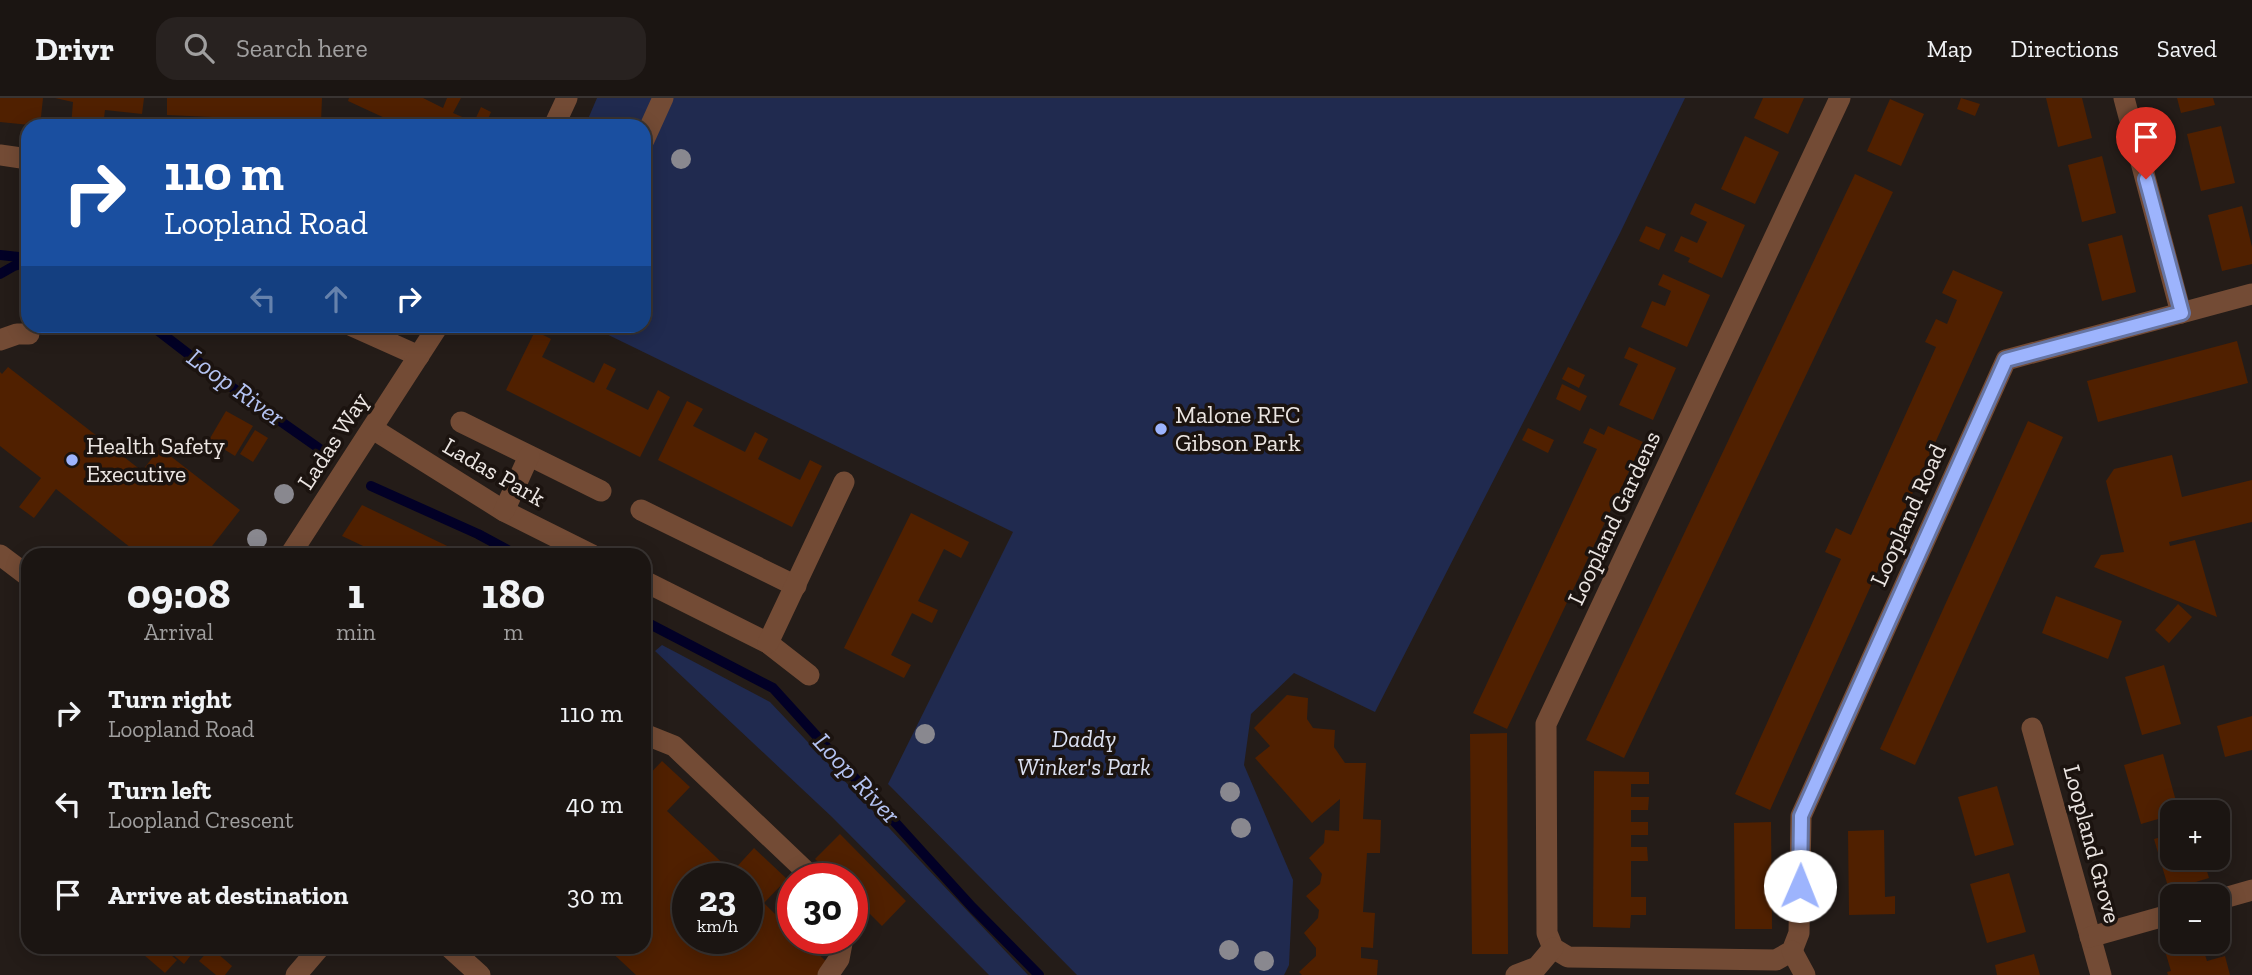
<!DOCTYPE html>
<meta charset="utf-8">
<style>
:root{--surface:#1b1512;--page:#282220;--text:#f1f3f6;--muted:#a09f9f;--line:#393432}
body{margin:0;font-family:"Zilla Slab",serif;background:var(--page);color:var(--text);height:100vh;display:flex;flex-direction:column;font-size:26px;white-space:nowrap}
*{box-sizing:border-box;margin:0}
p{font-size:23px;color:var(--muted)}
.icon{flex:none;width:38px;height:38px;fill:none;stroke:currentColor;stroke-width:2;stroke-linecap:round;stroke-linejoin:round}
.map{position:relative;flex:1;overflow:hidden}
.drawer{position:absolute;left:21px;top:450px;width:630px;height:406px;display:flex;flex-direction:column;background:var(--surface);border-radius:21px;box-shadow:0 4px 18px #0003,0 0 0 2px var(--line)}
.drawer>*{flex:none}
.guide{position:absolute;left:21px;top:21px;width:630px;height:214px;border-radius:21px;box-shadow:0 4px 18px #0003,0 0 0 2px var(--line);background:#1a4fa0;color:#fff;overflow:hidden}
.buttons{position:absolute;left:2160px;top:702px;display:grid;gap:14px}
.buttons a{display:grid;place-items:center;width:70px;height:70px;border-radius:14px;background:var(--surface);box-shadow:0 4px 18px #0003,0 0 0 2px var(--line);font-size:35px}
.speed{position:absolute;left:672px;top:765px;display:flex;gap:14px;font-size:35px;font-weight:700;text-align:center}
.speed>*{display:grid;place-content:center;width:91px;height:91px;border-radius:50%;background:var(--surface);box-shadow:0 4px 18px #0003,0 0 0 2px var(--line);line-height:1}
.speed small{font-size:18px;font-weight:400}
.speed .limit{border:10px solid #d22;background:#fff;color:#111}
.pin{position:absolute;display:grid;place-items:center;width:60px;height:60px;color:#fff;margin:-72px -30px;border-radius:50% 50% 50% 0;rotate:-45deg;box-shadow:0 0 7px #0007}
.pin .icon{rotate:45deg}
.me{position:absolute;width:77px;margin:-38px;rotate:1deg;stroke-linejoin:round;filter:drop-shadow(0 0 5px #0008)}
.turn{display:flex;align-items:center;gap:24px;height:147px;padding:0 28px;font-size:32px}
.turn .icon{width:91px;height:91px;stroke-width:2.5}
.turn b{display:block;font-size:49px;line-height:60px}
.lanes{display:flex;align-items:center;height:66px;padding:0 28px;background:#0003;justify-content:center;gap:35px;direction:ltr}
.lanes .off{opacity:.35}
.eta{display:flex;justify-content:space-evenly;align-items:center;height:119px;text-align:center}
.eta b{font-size:42px;font-weight:700;line-height:49px}
ul{padding:0;list-style:none}
li{display:flex;align-items:center;gap:21px;height:91px;padding:0 28px}
li div{flex:1}
li b{display:block;font-size:26px}
li em{font-style:normal}
header{display:flex;align-items:center;gap:42px;box-sizing:border-box;height:98px;padding:0 35px;background:var(--surface);border-bottom:2px solid var(--line)}
header strong{font-size:33px}
nav{display:flex;gap:38px;margin-inline-start:auto;font-size:24px}
.search{width:490px;height:63px;background:var(--page);display:flex;align-items:center;gap:18px;box-sizing:border-box;padding:0 24px;border-radius:21px;color:var(--muted);font-size:26px}
.map>svg:first-child{display:block}
.green{fill:#202a4f}
.lines{fill:none;stroke-linecap:round;stroke-linejoin:round}
.stream{stroke:#020026;stroke-width:10}
.building{fill:#502000;fill-rule:evenodd}
.minor{stroke:#734b35;stroke-width:21}
.tree{fill:#89888f}
.route-casing{stroke:#6675a4;stroke-width:18}
.route{stroke:#9db4fd;stroke-width:12}
.poi-dot{fill:#9db4fd;stroke:#1b130f;stroke-width:2.5}
.labels{text-anchor:middle;stroke-width:7;stroke-linejoin:round;paint-order:stroke}
.poi-label{font-size:24px;fill:#ebe5e2;stroke:#1b130f;text-anchor:start}
.street-label{font-size:24px;fill:#ebe5e2;stroke:#1b130f}
.park-label{font-size:24px;font-style:italic;fill:#dbe0f1;stroke:#1b130f}
.water-label{font-size:26px;font-style:italic;fill:#b4c3f2;stroke:#1b130f}
</style>
<header>
<strong>Drivr</strong>
<div class="search"><svg class="icon" aria-label="search" viewBox="0 0 24 24"><circle cx="10" cy="10" r="6"/><path d="M15 15l6 6"/></svg>Search here</div>
<nav><a>Map</a><a>Directions</a><a>Saved</a></nav>
</header>
<div class="map">
<svg width="2252" height="877" viewBox="0 0 2252 877">
<rect width="100%" height="100%" fill="#241c18"/>
<!-- green -->
<g class="green">
<polygon points="597,0 1685,0 1620,135 1375,614 1294,575 1251,616 1244,667 1293,782 1289,867 1284,877 1077,877 888,686 1013,434 590,228 644,228 644,28 585,28"/>
<polygon points="662,547 770,604 1028,877 989,877 832,719 655,553"/>
</g>
<g class="lines">
<!-- stream -->
<g class="stream">
<polyline points="0,157 28,160"/>
<polyline points="0,176 14,168 28,164"/>
<polyline points="152,228 226,285 320,351"/>
<polyline points="371,388 478,436 517,457"/>
<polyline points="644,523 773,590 972,809 1039,877"/>
</g>
</g>
<!-- building -->
<g class="building">
<polygon points="0,0 43,0 40,28 0,24"/>
<polygon points="55,0 144,0 142,16 105,12 103,28 71,28 73,4"/>
<polygon points="167,0 322,0 321,24 167,17"/>
<polygon points="349,0 423,0 443,10 447,0 461,0 453,15 474,24 481,9 491,14 485,28 402,28 348,3"/>
<polygon points="1763,0 1804,0 1788,36 1754,20"/>
<polygon points="1961,0 1980,6 1975,18 1957,11"/>
<polygon points="2046,0 2082,0 2092,40 2058,49"/>
<polygon points="2177,0 2213,0 2215,7 2181,15"/>
<polygon points="1890,1 1924,16 1901,68 1867,53"/>
<polygon points="2221,28 2235,85 2201,93 2187,36"/>
<polygon points="1745,38 1779,54 1755,106 1721,91"/>
<polygon points="2102,58 2116,115 2082,124 2068,67"/>
<polygon points="1855,76 1893,94 1624,660 1586,642"/>
<polygon points="1695,105 1745,127 1722,180 1688,164 1690,160 1674,153 1681,138 1697,145 1707,124 1690,116"/>
<polygon points="2242,108 2252,149 2252,166 2222,173 2208,117"/>
<polygon points="1646,128 1666,136 1659,152 1639,143"/>
<polygon points="2122,137 2136,194 2102,203 2088,146"/>
<polygon points="1953,172 2003,194 1770,712 1735,696 1841,461 1825,454 1836,430 1851,437 1936,249 1925,244 1936,221 1947,226 1957,202 1942,195"/>
<polygon points="1663,176 1710,197 1687,249 1641,229 1652,203 1665,208 1671,193 1658,187"/>
<polygon points="535,233 551,241 542,259 594,285 604,265 616,271 606,291 648,312 658,292 670,299 640,359 506,292"/>
<polygon points="2237,243 2248,285 2098,324 2087,283"/>
<polygon points="1629,249 1676,270 1653,322 1619,307 1638,266 1624,260"/>
<polygon points="8,269 142,373 160,350 240,412 209,452 216,457 140,457 56,391 34,420 19,409 41,380 0,348 0,274 2,276"/>
<polygon points="1568,269 1585,277 1579,290 1562,281"/>
<polygon points="1562,286 1587,298 1580,313 1556,301"/>
<polygon points="687,303 703,311 693,328 745,354 755,334 768,341 758,361 800,382 810,362 822,368 792,429 658,362"/>
<polygon points="226,313 253,328 235,358 209,342"/>
<polygon points="2028,323 2063,339 1915,667 1880,651"/>
<polygon points="1608,328 1643,344 1507,631 1473,615 1597,351 1583,345 1590,330 1604,337"/>
<polygon points="1528,330 1554,342 1548,355 1522,342"/>
<polygon points="255,332 268,340 253,364 240,356"/>
<polygon points="2172,357 2182,399 2252,382 2252,424 2169,444 2170,448 2195,442 2217,519 2094,469 2101,457 2124,454 2106,383 2114,371"/>
<polygon points="362,407 466,457 382,457 342,438"/>
<polygon points="911,415 969,444 961,460 944,451 918,503 938,512 932,525 912,515 891,557 911,567 904,580 844,550"/>
<polygon points="2056,498 2122,523 2108,561 2042,535"/>
<polygon points="2178,506 2192,519 2169,545 2155,532"/>
<polygon points="2164,567 2181,626 2142,637 2125,579"/>
<polygon points="1287,597 1308,600 1307,621 1313,630 1335,632 1334,649 1345,665 1366,665 1363,721 1381,722 1380,755 1367,755 1363,814 1375,815 1373,850 1361,849 1361,860 1378,862 1377,877 1302,877 1299,874 1316,858 1316,850 1304,835 1318,820 1319,812 1306,798 1320,786 1322,776 1309,760 1324,745 1325,732 1339,733 1340,701 1312,725 1255,660 1270,648 1254,630"/>
<polygon points="2252,618 2252,652 2225,659 2217,628"/>
<polygon points="1507,635 1508,856 1472,856 1470,636"/>
<polygon points="2163,656 2179,714 2172,714 2172,717 2141,726 2124,667"/>
<path d="M 662,663 L 690,689 L 667,713 L 732,774 L 754,750 L 787,781 L 764,805 L 775,816 L 793,797 L 793,824 L 788,828 L 793,832 L 793,840 L 801,840 L 828,865 L 817,877 L 636,877 L 606,849 L 644,849 L 644,682 ZM 688,780 L 747,780 L 747,840 L 688,840 Z"/>
<polygon points="1594,673 1649,674 1649,686 1631,686 1631,699 1649,699 1648,712 1631,712 1631,724 1648,724 1648,737 1631,737 1631,749 1647,749 1648,763 1631,763 1631,799 1646,799 1646,817 1631,817 1630,830 1593,829"/>
<polygon points="1997,688 2014,747 1975,758 1958,699"/>
<polygon points="2228,710 2232,726 2217,730 2217,713"/>
<polygon points="1771,724 1772,831 1735,831 1734,725"/>
<polygon points="1884,732 1885,799 1895,798 1895,816 1849,817 1848,733"/>
<polygon points="840,736 906,803 882,828 852,798 852,780 835,780 815,761"/>
<polygon points="2172,736 2172,760 2203,760 2209,780 2169,792 2154,741"/>
<polygon points="2009,775 2026,834 1987,845 1970,786"/>
<polygon points="2201,844 2207,863 2225,858 2230,877 2168,877 2167,874 2171,873 2165,853"/>
<polygon points="150,849 161,849 177,862 165,875 144,857"/>
<polygon points="164,849 191,849 195,852 184,866"/>
<polygon points="211,850 232,868 225,877 216,877 199,863"/>
<polygon points="2034,856 2040,877 1997,877 1995,867"/>
</g>
<g class="lines">
<!-- minor -->
<g class="minor">
<polyline points="1840,0 1546,626 1547,835 1553,850 1568,859 1776,862 1792,853 1799,835 1801,718 2006,262 2252,196"/>
<polyline points="2124,0 2181,215"/>
<polyline points="554,28 567,0"/>
<polyline points="644,42 663,0"/>
<polyline points="0,57 28,61"/>
<polyline points="352,228 419,258"/>
<polyline points="0,242 17,236 29,236"/>
<polyline points="461,324 601,393"/>
<polyline points="373,331 504,413 592,457"/>
<polyline points="641,412 796,488"/>
<polyline points="504,413 529,358"/>
<polyline points="0,457 28,478"/>
<polyline points="290,457 438,228"/>
<polyline points="644,483 768,545 809,577"/>
<polyline points="768,545 844,384"/>
<polyline points="2032,630 2101,877"/>
<polyline points="644,636 674,648 813,780"/>
<polyline points="2217,802 2252,792"/>
<polyline points="2090,839 2172,816"/>
<polyline points="449,849 480,877"/>
<polyline points="1792,853 1805,877"/>
<polyline points="296,877 320,849"/>
<polyline points="828,877 839,861 843,840"/>
<polyline points="1516,877 1537,869 1553,850"/>
</g>
</g>
<!-- trees -->
<g class="tree">
<circle cx="681" cy="61" r="10"/>
<circle cx="284" cy="396" r="10"/>
<circle cx="257" cy="441" r="10"/>
<circle cx="925" cy="636" r="10"/>
<circle cx="1230" cy="694" r="10"/>
<circle cx="1241" cy="730" r="10"/>
<circle cx="1229" cy="852" r="10"/>
<circle cx="1264" cy="863" r="10"/>
</g>
<g class="lines">
<defs>
<polyline id="route" points="1800,788 1801,718 2006,262 2182,215 2146,81"/>
</defs>
<!-- route casing -->
<use href="#route" class="route-casing"/>
<!-- route -->
<use href="#route" class="route"/>
</g>
<!-- markers -->
<g class="poi-dot">
<circle cx="1161" cy="331" r="7"/>
<circle cx="72" cy="362" r="7"/>
</g>
<g class="labels">
<!-- poi labels -->
<g class="poi-label">
<text x="1175" y="325">Malone RFC<tspan x="1175" dy="28">Gibson Park</tspan></text>
<text x="86" y="356">Health Safety<tspan x="86" dy="28">Executive</tspan></text>
</g>
<!-- street labels -->
<g class="street-label">
<text transform="translate(333 343) rotate(-57)" y="8">Ladas Way</text>
<text transform="translate(494 374) rotate(30)" y="8">Ladas Park</text>
<text transform="translate(1908 417) rotate(-66)" y="8">Loopland Road</text>
<text transform="translate(1614 420) rotate(-65)" y="8">Loopland Gardens</text>
<text transform="translate(2092 746) rotate(75)" y="8">Loopland Grove</text>
</g>
<!-- park labels -->
<g class="park-label">
<text x="1084" y="649">Daddy<tspan x="1084" dy="28">Winker's Park</tspan></text>
</g>
<!-- water labels -->
<g class="water-label">
<text transform="translate(236 289) rotate(36)" y="9">Loop River</text>
<text transform="translate(857 680) rotate(47)" y="9">Loop River</text>
</g>
</g>
</svg>
<div class="buttons">
<a>+</a>
<a>−</a>
</div>
<div class="speed"><div>23<small>km/h</small></div><div class="limit">30</div></div>
<div class="pin" style="left:2146px;top:81px;background:#d93025"><svg class="icon" aria-label="arrive" viewBox="0 0 24 24"><path d="M6 21V4h12l-3 4 3 4H6"/></svg></div>
<svg class="me" style="left:1800px;top:788px" viewBox="-20 -20 40 40"><circle r="19" fill="#fff"/><path d="M0-13L10 11 0 6-10 11z" fill="#9db4fd"/></svg>
<div class="guide">
<div class="turn"><svg class="icon" aria-label="right" viewBox="0 0 24 24"><path d="M7 20v-9h11M14 6l5 5-5 5"/></svg><div><b>110 m</b>Loopland Road</div></div>
<div class="lanes"><svg class="icon off" aria-label="left" viewBox="0 0 24 24"><path d="M17 20v-9H6M10 6l-5 5 5 5"/></svg><svg class="icon off" aria-label="ahead" viewBox="0 0 24 24"><path d="M12 20V5M6 11l6-6 6 6"/></svg><svg class="icon" aria-label="right" viewBox="0 0 24 24"><path d="M7 20v-9h11M14 6l5 5-5 5"/></svg></div>
</div>
<section class="drawer">
<div class="eta">
<div><b>09:08</b><p>Arrival</p></div>
<div><b>1</b><p>min</p></div>
<div><b>180</b><p>m</p></div>
</div>
<ul>
<li><svg class="icon" aria-label="right" viewBox="0 0 24 24"><path d="M7 20v-9h11M14 6l5 5-5 5"/></svg><div><b>Turn right</b><p>Loopland Road</p></div><em>110 m</em></li>
<li><svg class="icon" aria-label="left" viewBox="0 0 24 24"><path d="M17 20v-9H6M10 6l-5 5 5 5"/></svg><div><b>Turn left</b><p>Loopland Crescent</p></div><em>40 m</em></li>
<li><svg class="icon" aria-label="arrive" viewBox="0 0 24 24"><path d="M6 21V4h12l-3 4 3 4H6"/></svg><div><b>Arrive at destination</b></div><em>30 m</em></li>
</ul>
</section>
</div>
